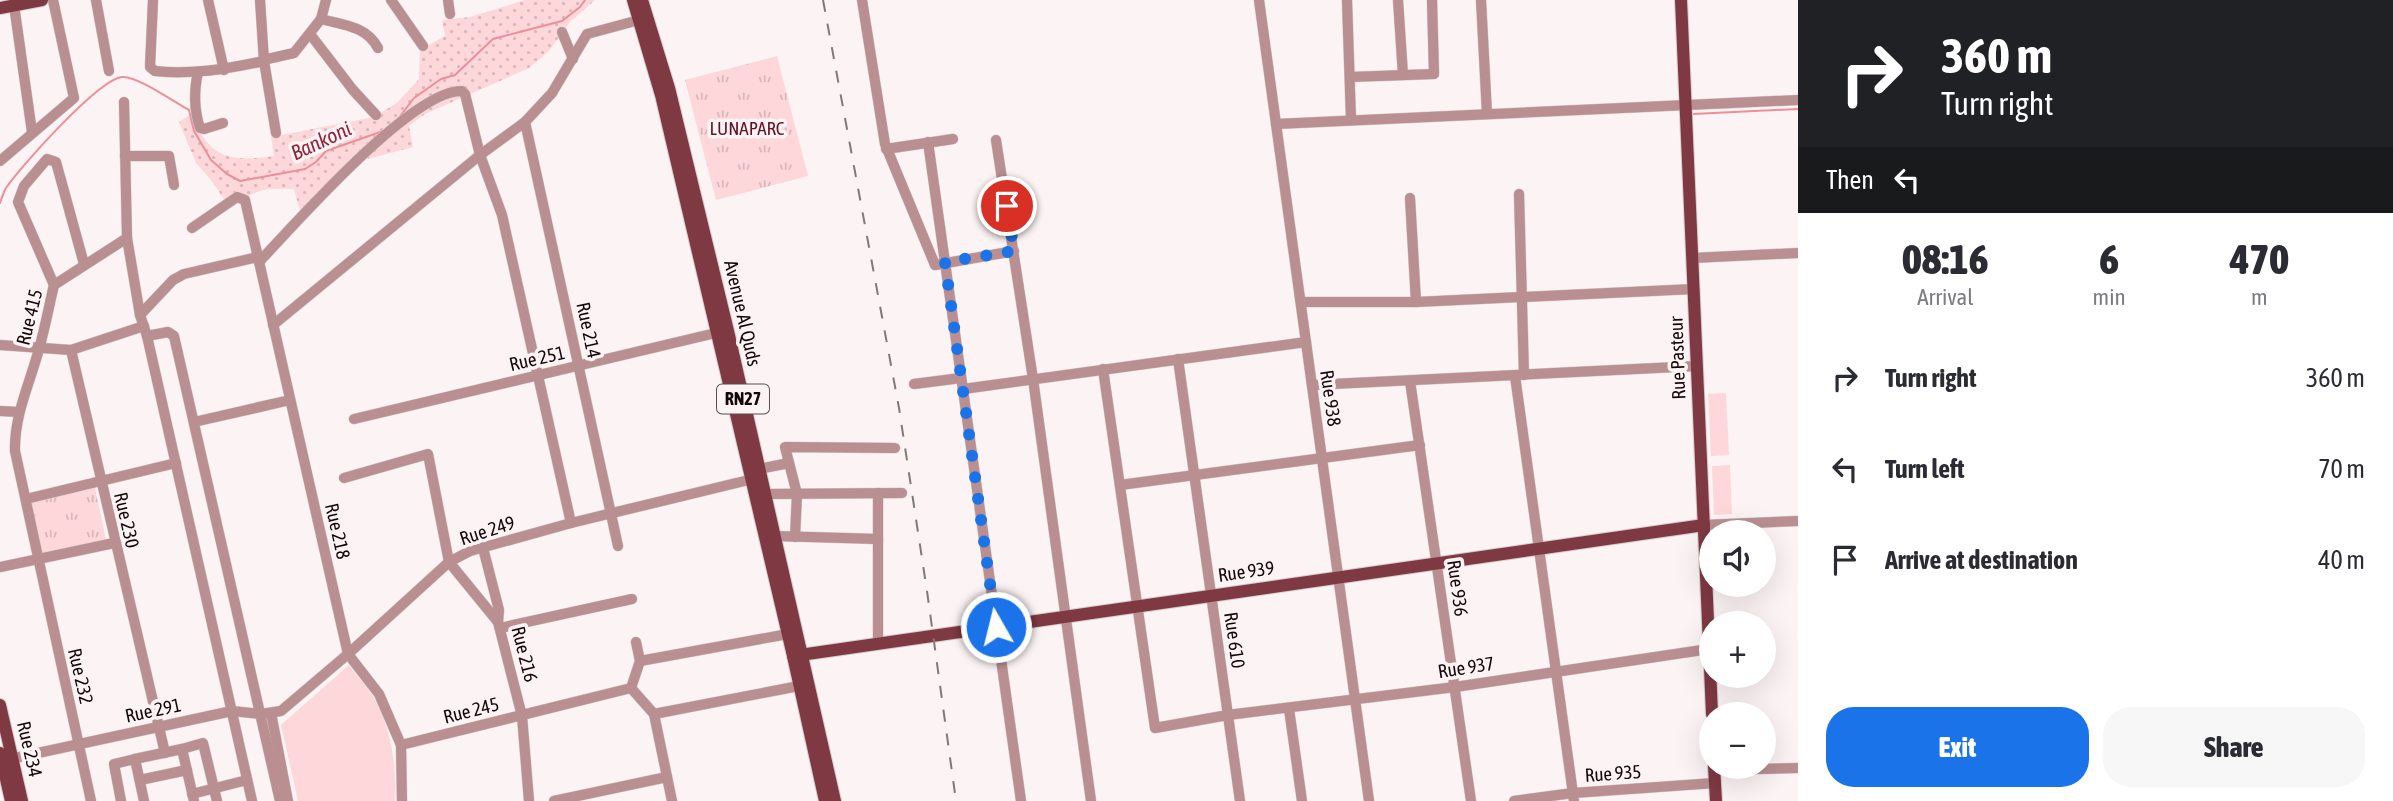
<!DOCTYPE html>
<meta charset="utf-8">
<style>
:root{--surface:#fff;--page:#f7f7f7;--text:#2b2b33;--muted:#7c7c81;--accent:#1a73e8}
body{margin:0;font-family:"Asap Condensed",sans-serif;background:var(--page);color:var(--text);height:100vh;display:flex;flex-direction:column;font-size:26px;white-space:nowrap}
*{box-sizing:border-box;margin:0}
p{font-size:23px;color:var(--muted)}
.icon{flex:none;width:38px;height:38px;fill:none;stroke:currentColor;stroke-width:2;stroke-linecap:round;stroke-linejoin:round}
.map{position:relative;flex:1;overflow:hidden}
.details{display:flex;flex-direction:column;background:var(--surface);width:595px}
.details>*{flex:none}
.guide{background:#202124;color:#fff;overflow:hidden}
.controls{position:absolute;left:1699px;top:520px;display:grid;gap:14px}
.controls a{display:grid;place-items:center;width:77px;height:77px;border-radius:50%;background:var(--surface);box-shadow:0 7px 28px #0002;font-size:35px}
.pin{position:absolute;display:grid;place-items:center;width:60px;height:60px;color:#fff;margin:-30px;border:4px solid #fff;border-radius:50%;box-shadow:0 2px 7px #0007}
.me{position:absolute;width:77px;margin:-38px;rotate:352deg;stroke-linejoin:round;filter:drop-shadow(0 0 5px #0008)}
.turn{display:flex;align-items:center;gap:24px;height:147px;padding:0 28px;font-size:32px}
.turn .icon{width:91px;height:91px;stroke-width:2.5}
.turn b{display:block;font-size:49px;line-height:60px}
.then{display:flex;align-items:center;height:66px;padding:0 28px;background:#0003;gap:14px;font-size:26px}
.eta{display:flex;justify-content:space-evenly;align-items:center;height:119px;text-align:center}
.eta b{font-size:42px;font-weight:800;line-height:49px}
.cta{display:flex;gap:14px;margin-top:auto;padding:14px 28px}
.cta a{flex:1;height:80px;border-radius:28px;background:var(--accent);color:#fff;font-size:28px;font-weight:800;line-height:80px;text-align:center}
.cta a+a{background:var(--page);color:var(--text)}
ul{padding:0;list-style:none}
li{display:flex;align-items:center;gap:21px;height:91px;padding:0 28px}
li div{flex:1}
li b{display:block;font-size:26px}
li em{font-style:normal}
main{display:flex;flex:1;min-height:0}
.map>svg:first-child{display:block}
.grass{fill:url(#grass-dots)}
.park{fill:url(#park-tufts)}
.garden{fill:#fdd7da}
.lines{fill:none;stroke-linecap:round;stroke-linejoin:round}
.stream{stroke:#ed8e99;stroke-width:2}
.minor-casing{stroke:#d7cdce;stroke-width:11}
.major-casing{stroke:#d7cdce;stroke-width:14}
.minor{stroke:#b98f92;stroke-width:10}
.major{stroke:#7f3943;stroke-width:12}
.rail{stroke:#837879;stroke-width:2;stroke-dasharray:12 12;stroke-linecap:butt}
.route{stroke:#1a73e8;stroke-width:12;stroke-dasharray:0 21.6}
.labels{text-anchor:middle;stroke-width:7;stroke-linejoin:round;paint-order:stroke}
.shield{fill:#fcf3f4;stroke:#5a4e50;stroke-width:2}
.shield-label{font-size:18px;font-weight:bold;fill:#140709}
.park-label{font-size:19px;fill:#651125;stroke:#fcf3f4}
.street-label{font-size:19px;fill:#140709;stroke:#fcf3f4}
.water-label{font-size:21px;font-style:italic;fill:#92233c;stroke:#fcf3f4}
</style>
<main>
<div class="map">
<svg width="1798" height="801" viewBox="0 0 1798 801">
<defs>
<pattern id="grass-dots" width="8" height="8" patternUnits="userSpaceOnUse" patternTransform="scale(1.75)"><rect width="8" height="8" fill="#fdd7da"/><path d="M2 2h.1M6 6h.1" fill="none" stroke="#d8b7ba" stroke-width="1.8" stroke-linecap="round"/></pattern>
<pattern id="park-tufts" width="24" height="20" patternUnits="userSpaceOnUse" patternTransform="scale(1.75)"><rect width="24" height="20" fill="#fdd7da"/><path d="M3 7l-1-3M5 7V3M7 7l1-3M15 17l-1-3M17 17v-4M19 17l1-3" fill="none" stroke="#d8b7ba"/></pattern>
</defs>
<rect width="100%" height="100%" fill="#fcf3f4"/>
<!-- grass -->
<path class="grass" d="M 525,0 L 595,0 L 570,22 L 549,51 L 529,68 L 425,114 L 409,126 L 413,147 L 368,159 L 366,154 L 300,211 L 294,189 C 260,188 258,189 230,208 L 211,180 L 196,163 L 179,122 L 193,113 C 207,159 230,162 274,156 L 271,137 L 374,117 L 397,103 L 419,79 L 420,50 L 445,36 L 442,20 L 470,17 Z"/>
<!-- park -->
<g class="park">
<polygon points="777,56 808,176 716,200 685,80"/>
<polygon points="95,488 106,540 42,553 31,502"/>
</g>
<!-- garden -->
<g class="garden">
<polygon points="1726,393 1729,455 1711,456 1708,394"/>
<polygon points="1730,465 1732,514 1714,515 1712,466"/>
<path d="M 349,665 C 356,675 366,685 372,695 C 391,726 397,766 395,801 L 298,801 L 281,725 Z"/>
</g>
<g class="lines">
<!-- stream -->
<g class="stream">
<polyline points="1693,114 1798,109"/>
<polyline points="398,119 414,98 441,79 455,75 493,39 562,21 580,7 585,0"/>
<path d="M 0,203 C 2,198 3,193 6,188 C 20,167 99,79 122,77 C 138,76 174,102 189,110 L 194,131 L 211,160 L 227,174 L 240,181 L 305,169 L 316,162 L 326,151 L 383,131"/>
</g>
<defs>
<g id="minor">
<polyline points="96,0 109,71"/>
<path d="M 153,0 L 150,67 L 155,71 C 192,75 227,69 264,61"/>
<polyline points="208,0 224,70"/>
<polyline points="260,0 264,61 276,133"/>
<polyline points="391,0 423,46"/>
<polyline points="448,0 450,14"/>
<polyline points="862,0 885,144 935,265 1014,251"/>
<polyline points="1259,0 1369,801"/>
<polyline points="1347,0 1351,120"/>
<polyline points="1398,0 1403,75"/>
<polyline points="1481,0 1487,114"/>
<polyline points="14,5 32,132"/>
<path d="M 321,19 C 344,25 366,26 378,48"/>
<polyline points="562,32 573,59"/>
<polyline points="310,34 353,90 376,115"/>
<polyline points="263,60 294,53 321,19 326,0"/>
<path d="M 198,72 C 194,90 194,110 200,128 L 204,129 L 223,123"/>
<polyline points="1350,77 1434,74 1432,0"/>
<polyline points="124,102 127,238 140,315 147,336"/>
<polyline points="525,122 618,546"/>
<polyline points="1276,124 1798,100"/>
<polyline points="996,140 1033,379 1091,801"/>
<polyline points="928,142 1021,801"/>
<polyline points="886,149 953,139"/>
<polyline points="125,156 169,156 174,185"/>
<polyline points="0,161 74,98 53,0"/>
<polyline points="1519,194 1524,375"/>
<polyline points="1410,198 1416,302"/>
<polyline points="192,228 237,197 245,200 348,654 379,694 401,745 402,801"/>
<polyline points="1692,258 1798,253"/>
<path d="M 259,262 C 295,224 413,89 462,91 L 465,94 L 480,155 L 502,215 L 571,523"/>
<polyline points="54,285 18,202 24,186 47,159 56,162 84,264"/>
<polyline points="1301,302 1416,302 1694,289"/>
<polyline points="140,315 173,280 184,274 258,257"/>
<polyline points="273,325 480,155 525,122 552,93 587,34 639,20"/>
<polyline points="0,345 71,350 144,326"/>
<polyline points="71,350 165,753"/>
<polyline points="1178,359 1240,801"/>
<polyline points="1103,369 1155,728 1228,715 1455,687 1709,649"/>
<polyline points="1515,376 1574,801"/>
<polyline points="1410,381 1471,801"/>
<polyline points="914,384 961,378"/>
<polyline points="1312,385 1697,366"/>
<polyline points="963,389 1306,342"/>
<polyline points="0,411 19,412"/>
<polyline points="354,419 724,331"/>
<polyline points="194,422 290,400"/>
<polyline points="759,469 789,463"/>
<polyline points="344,478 428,454 449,562 498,622 522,716 529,801"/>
<polyline points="1120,485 1420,445"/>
<polyline points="765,494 902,493"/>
<polyline points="26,499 176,463"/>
<polyline points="1704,525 1798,521"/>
<polyline points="775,536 878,539"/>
<polyline points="795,537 797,494 785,447 895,448"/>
<polyline points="483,548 499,610 498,622"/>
<polyline points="0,567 114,543"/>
<polyline points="500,628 632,599"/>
<polyline points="636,642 640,661 631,688 654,714 672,801"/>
<polyline points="878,643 878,493"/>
<polyline points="640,661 788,634"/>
<polyline points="1289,709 1302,801"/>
<polyline points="271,713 288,801"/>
<polyline points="654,714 799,686"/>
<polyline points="401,745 631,688"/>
<polyline points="182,749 203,743 217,801"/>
<polyline points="6,760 232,711 261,714 281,711 348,654 449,562 470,551 571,523 757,478"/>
<polyline points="1714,770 1798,768"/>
<polyline points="140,780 187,770"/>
<polyline points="192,794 247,780"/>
<path d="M 91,801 L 15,451 C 14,415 30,383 39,349 C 45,328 49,306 54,285 L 127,238"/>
<polyline points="121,801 114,764 135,759"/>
<polyline points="144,801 135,759 182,749 194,801"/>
<polyline points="252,801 147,336 168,332 174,336 280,801"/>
<polyline points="554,801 667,777"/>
<polyline points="1514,801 1573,793 1715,783"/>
</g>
<g id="major">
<polyline points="633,0 661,95 793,656 825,801"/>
<polyline points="642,0 669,88 728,331 835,801"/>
<polyline points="1681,0 1712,714"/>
<polyline points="0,8 42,0"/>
<polyline points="793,656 1704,525"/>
<polyline points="0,705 22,801"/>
<polyline points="0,753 11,801"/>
<polyline points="1714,766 1716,801"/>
</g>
</defs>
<!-- minor casing -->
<use href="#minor" class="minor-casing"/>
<!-- major casing -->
<use href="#major" class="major-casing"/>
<!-- minor -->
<use href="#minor" class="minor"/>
<!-- major -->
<use href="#major" class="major"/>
<!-- rail -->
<polyline class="rail" points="823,0 899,408 927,591 956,801"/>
</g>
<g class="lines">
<!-- route -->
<polyline class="route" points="996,627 945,262 1014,251 1007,206"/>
</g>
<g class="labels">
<!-- shield labels -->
<rect class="shield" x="717" y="384.5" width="52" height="29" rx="5"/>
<g class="shield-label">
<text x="743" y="405">RN27</text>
</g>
<!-- park labels -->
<g class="park-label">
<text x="747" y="135">LUNAPARC</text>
</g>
<!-- street labels -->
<g class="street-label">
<text transform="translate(743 313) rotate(77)" y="7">Avenue Al Quds</text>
<text transform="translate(29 317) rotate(-76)" y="7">Rue 415</text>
<text transform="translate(589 330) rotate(78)" y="7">Rue 214</text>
<text transform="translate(537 358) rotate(-13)" y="7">Rue 251</text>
<text transform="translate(1677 358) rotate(-92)" y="7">Rue Pasteur</text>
<text transform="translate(1331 398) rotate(82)" y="7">Rue 938</text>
<text transform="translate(127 520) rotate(77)" y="7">Rue 230</text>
<text transform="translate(487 530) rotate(-18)" y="7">Rue 249</text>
<text transform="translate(338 531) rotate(77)" y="7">Rue 218</text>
<text transform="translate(1246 571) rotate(-8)" y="7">Rue 939</text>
<text transform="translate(1458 588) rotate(82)" y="7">Rue 936</text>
<text transform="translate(1235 640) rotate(82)" y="7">Rue 610</text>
<text transform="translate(525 654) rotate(76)" y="7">Rue 216</text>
<text transform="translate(1466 667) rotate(-9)" y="7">Rue 937</text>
<text transform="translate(81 676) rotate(77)" y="7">Rue 232</text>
<text transform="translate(153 710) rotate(-12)" y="7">Rue 291</text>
<text transform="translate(471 710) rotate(-14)" y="7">Rue 245</text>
<text transform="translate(30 749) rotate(77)" y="7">Rue 234</text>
<text transform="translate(1613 773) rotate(-4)" y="7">Rue 935</text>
</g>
<!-- water labels -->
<g class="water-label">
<text transform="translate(321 141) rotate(-25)" y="7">Bankoni</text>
</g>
</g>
</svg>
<div class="controls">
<a><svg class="icon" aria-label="sound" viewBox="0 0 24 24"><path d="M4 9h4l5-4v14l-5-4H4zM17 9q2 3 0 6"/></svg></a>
<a>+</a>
<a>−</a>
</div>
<div class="pin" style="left:1007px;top:206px;background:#d93025"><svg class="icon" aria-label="arrive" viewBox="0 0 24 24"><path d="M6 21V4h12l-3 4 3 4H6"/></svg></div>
<svg class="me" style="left:996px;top:627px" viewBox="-20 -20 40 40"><circle r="17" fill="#1a73e8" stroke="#fff" stroke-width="3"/><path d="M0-11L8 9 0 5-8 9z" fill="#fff"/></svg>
</div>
<section class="details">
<div class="guide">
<div class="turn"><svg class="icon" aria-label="right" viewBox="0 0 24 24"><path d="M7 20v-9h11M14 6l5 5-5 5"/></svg><div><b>360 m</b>Turn right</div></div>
<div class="then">Then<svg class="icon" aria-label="left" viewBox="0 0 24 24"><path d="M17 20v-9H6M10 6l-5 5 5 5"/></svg></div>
</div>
<div class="eta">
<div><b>08:16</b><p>Arrival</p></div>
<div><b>6</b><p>min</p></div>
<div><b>470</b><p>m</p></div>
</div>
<ul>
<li><svg class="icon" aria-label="right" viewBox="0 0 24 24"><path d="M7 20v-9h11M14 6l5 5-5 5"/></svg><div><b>Turn right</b></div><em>360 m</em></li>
<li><svg class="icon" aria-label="left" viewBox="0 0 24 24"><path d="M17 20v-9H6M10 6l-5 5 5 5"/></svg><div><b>Turn left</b></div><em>70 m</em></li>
<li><svg class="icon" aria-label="arrive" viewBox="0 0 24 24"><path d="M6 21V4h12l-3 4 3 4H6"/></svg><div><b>Arrive at destination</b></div><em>40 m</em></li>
</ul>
<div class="cta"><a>Exit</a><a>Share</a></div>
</section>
</main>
